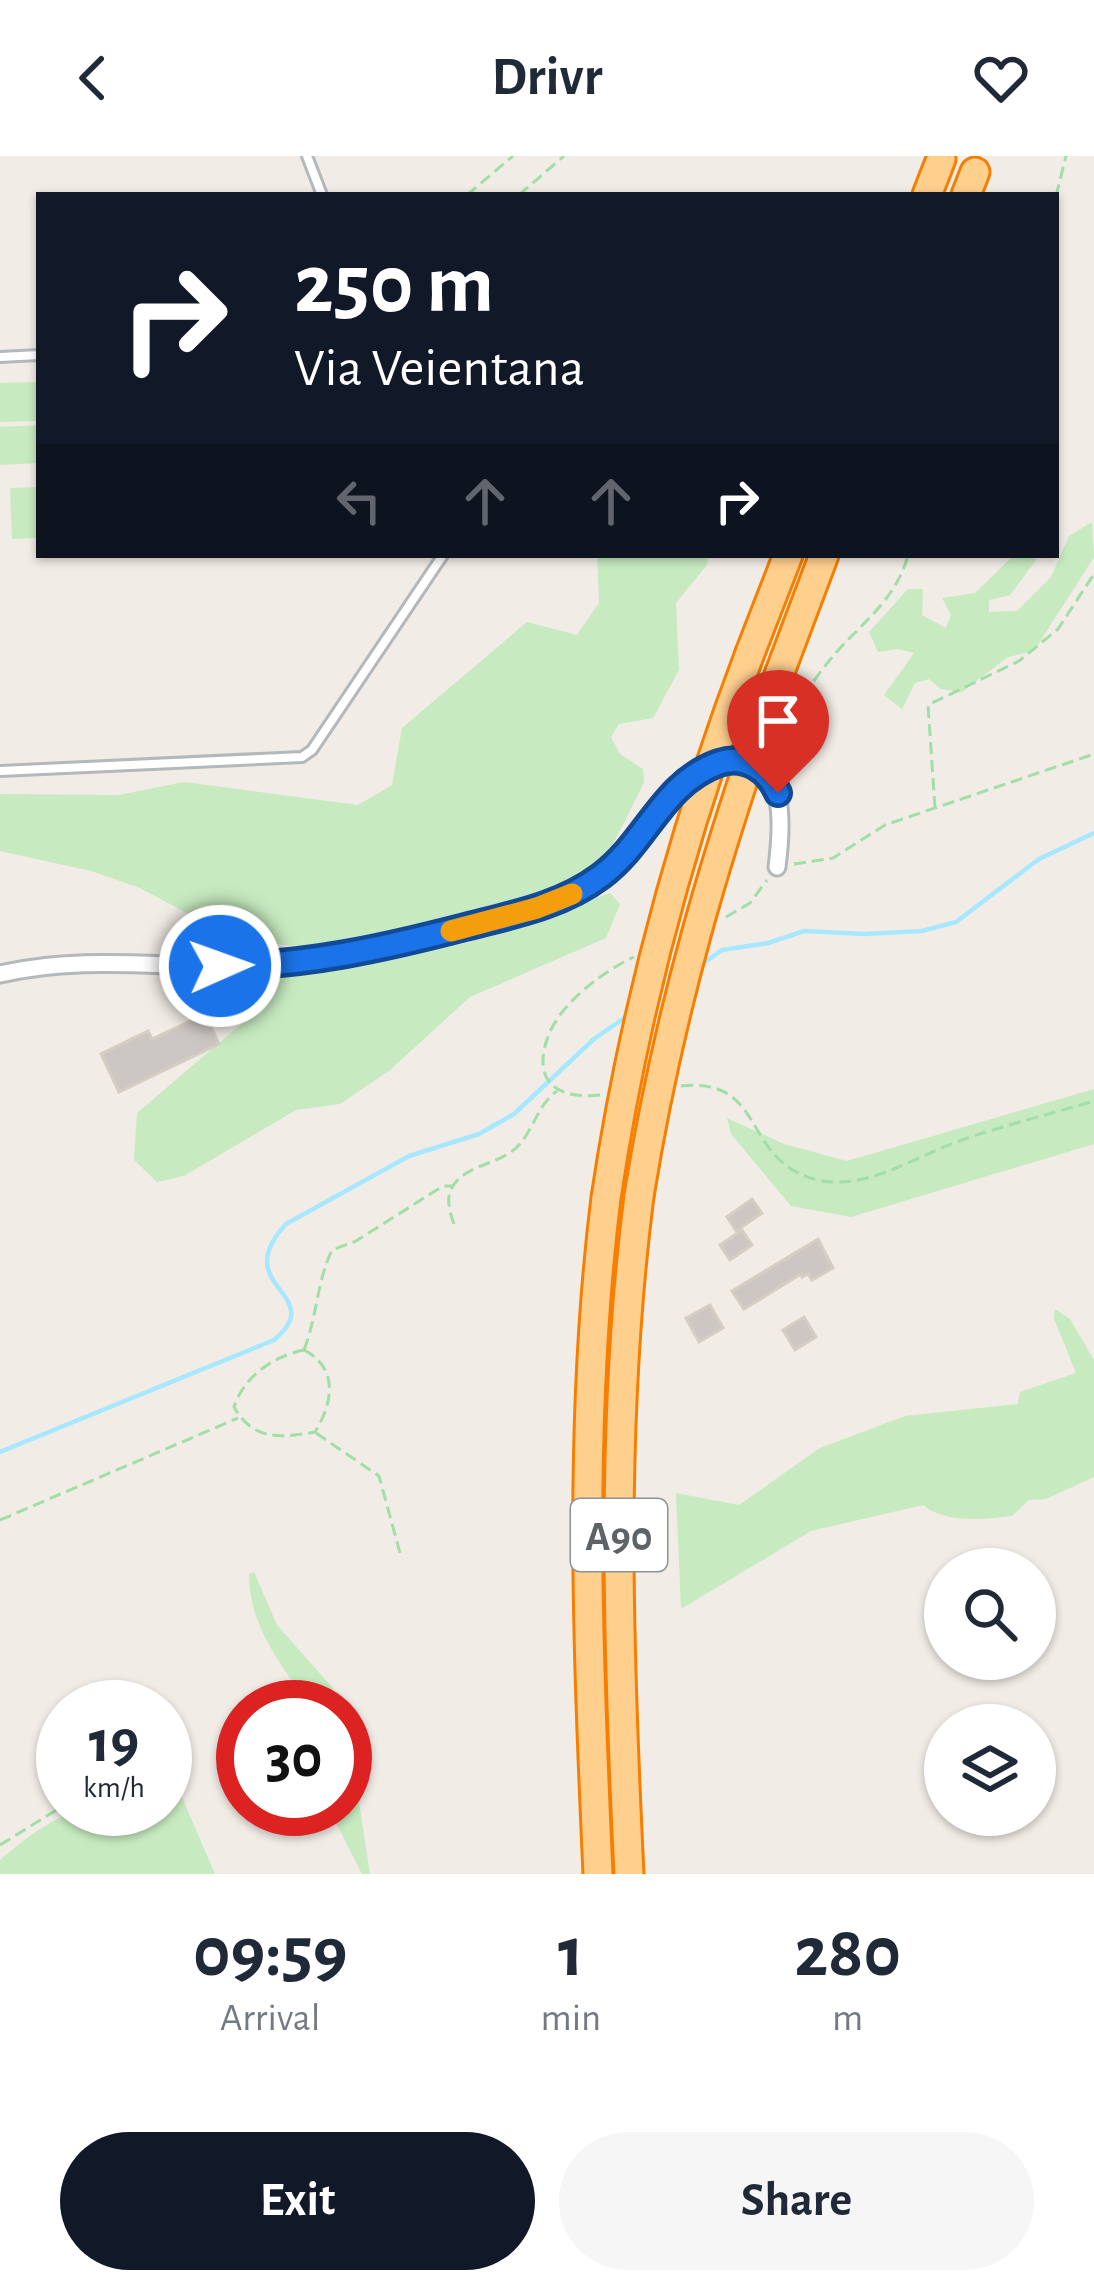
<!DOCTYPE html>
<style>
:root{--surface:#fff;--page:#f6f6f7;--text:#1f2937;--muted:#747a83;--accent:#111827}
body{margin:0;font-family:"Alegreya Sans",sans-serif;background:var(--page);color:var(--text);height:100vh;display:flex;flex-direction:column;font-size:45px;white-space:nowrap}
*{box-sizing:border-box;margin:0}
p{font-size:39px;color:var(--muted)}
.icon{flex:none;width:66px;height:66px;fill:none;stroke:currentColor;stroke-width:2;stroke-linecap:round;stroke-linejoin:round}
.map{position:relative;height:1718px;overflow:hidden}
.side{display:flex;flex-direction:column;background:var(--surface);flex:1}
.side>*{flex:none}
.banner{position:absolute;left:36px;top:36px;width:1023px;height:366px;border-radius:0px;box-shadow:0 3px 9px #0004;background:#111827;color:#fff;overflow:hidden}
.controls{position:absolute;left:924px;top:1392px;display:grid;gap:24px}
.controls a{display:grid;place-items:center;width:132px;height:132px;border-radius:50%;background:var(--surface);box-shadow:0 3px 9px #0004;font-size:60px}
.speed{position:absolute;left:36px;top:1524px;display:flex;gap:24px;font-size:60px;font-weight:700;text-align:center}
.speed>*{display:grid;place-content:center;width:156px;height:156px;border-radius:50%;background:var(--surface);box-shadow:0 3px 9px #0004;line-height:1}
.speed small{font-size:30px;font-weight:400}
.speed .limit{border:18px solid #d22;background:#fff;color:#111}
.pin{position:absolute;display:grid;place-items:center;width:102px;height:102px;color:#fff;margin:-123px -51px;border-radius:50% 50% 50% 0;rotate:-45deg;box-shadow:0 0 12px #0007}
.pin .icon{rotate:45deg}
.me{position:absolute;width:132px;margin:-66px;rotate:88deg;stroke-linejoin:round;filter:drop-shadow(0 0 9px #0008)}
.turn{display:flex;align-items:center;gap:42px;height:252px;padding:0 60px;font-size:54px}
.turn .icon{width:156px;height:156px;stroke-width:2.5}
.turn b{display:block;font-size:84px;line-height:102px}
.lanes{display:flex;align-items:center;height:114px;padding:0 60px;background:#0003;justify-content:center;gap:60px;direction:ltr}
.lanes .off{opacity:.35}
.eta{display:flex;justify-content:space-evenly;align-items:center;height:204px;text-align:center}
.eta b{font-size:72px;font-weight:700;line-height:84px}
.primary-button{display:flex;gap:24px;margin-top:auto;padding:24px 60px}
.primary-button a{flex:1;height:138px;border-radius:72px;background:var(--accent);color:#fff;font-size:48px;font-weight:700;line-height:138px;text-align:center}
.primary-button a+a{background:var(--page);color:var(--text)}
header{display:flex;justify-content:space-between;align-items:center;height:156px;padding:0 60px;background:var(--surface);font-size:54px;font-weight:700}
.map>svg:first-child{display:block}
.green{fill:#c7eac0}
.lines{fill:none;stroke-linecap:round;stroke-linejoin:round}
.stream{stroke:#a7e8ff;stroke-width:4.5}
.building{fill:#ccc7c2;stroke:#d6cdc3;stroke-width:3}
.service-casing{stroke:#b3b8bb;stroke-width:14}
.minor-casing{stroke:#b3b8bb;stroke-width:21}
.motorway-casing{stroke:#f67e00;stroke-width:33}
.path{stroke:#a2dea7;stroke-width:3;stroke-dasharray:12 6;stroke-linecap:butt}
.service{stroke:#fff;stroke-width:8}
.minor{stroke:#fff;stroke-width:15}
.motorway{stroke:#ffcf8e;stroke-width:27}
.motorway-bridge-casing{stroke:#f67e00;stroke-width:33;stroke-linecap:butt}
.motorway-bridge{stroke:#ffcf8e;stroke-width:27}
.route-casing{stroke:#114b97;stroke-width:30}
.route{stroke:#1a73e8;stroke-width:21}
.slow{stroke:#f59e0b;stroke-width:21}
.labels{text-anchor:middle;stroke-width:12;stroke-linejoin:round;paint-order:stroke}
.shield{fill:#fff;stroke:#8e9295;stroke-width:3}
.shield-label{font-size:42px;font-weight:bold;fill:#5d6367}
</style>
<header><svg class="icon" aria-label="back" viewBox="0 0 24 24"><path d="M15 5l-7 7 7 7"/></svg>Drivr<svg class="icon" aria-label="heart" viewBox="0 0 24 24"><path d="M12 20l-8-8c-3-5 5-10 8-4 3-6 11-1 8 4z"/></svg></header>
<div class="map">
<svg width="1094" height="1718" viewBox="0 0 1094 1718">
<rect width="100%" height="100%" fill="#f1ece6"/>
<!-- green -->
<g class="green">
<polygon points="39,226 39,265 0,266 0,227"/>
<polygon points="39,269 39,307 0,309 0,271"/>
<polygon points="39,331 39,382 12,383 10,332"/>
<polygon points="1092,366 1094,401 1034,495 1008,501 962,536 941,533 929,523 915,527 902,553 884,539 914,497 898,493 878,496 869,476 908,433 923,433 922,459 946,472 951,459 942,442 975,437 1014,399 1037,403 1010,439 989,444 989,456 1017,455 1051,421 1069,380"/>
<polygon points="597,399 708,399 707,409 676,447 679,514 653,562 619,568 611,581 620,598 643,613 644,627 609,696 566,731 338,795 235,783 140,732 91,715 0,695 0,638 119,639 184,626 358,649 392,629 402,572 527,466 577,479 599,447"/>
<polygon points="610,737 620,748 606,782 470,841 390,914 340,948 296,954 184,1020 157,1026 134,1004 137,957 260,852 269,820 465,787"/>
<polygon points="1094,933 1094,988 851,1061 791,1050 731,978 727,962 784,988 847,1005"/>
<path d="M 1055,1153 L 1070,1163 L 1094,1204 L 1094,1321 L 1046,1343 L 1029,1344 L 1012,1360 C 985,1363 945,1368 923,1349 L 811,1375 L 681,1453 L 676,1337 L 739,1349 L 820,1292 L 905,1260 L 1018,1248 L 1020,1236 L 1076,1217 L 1054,1163 Z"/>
<path d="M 254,1416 L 277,1469 L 331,1530 L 344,1551 L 310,1551 C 282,1509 249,1471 249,1418 Z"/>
<polygon points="345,1556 370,1718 362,1718 329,1653 345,1653"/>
<path d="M 165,1626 L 177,1630 L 215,1718 L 0,1718 L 0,1704 C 22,1685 56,1658 85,1653 C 110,1649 140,1653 165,1653 Z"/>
</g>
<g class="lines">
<!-- stream -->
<g class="stream">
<polyline points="698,811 722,794 768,787 804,775 865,778 922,775 956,766 1039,703 1094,677"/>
<path d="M 0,1296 L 274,1184 C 330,1137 227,1132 286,1068 L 409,1000 L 479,978 L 514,958 L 594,883 L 630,858"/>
</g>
</g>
<!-- building -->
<g class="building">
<polygon points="205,858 219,888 119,936 101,898 148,875 152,883"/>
<polygon points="752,1043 762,1057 736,1075 727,1061"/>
<polygon points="742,1074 752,1089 730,1104 720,1089"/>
<polygon points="818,1083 833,1112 812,1124 808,1118 802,1121 801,1118 744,1153 732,1135"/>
<polygon points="710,1149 723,1172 699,1186 686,1162"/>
<polygon points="804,1161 816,1181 795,1194 783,1174"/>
</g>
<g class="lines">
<defs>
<g id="service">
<polyline points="307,0 322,39"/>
<polyline points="0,201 39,199"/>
<polyline points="0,615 302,601 312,594 443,399"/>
</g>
<path id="minor" d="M 0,818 C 85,798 169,813 254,810 C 324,808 393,790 460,772 C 487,765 514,760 540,751 C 568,741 596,727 618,706 C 650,672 676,608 730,605 C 789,601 782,672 777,711"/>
<g id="motorway">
<polyline points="927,39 941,3"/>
<polyline points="966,39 975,16"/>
<polyline points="750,497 788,399"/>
<polyline points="780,516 824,399"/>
<path d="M 598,1718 C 588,1493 578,1267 606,1042"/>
<path d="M 629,1718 C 618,1492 610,1266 639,1040"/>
</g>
</defs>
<!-- service casing -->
<use href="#service" class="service-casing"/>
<!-- minor casing -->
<use href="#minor" class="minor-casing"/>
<!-- motorway casing -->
<use href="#motorway" class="motorway-casing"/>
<!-- path -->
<g class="path">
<polyline points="467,39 513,0"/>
<polyline points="519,39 564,0"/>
<polyline points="1056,40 1066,0"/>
<path d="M 773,605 C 786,570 804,535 829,505 C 858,469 895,447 908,399"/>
<polyline points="935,652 928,549 1019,505 1058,473 1094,418"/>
<polyline points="794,708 833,702 885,669 1094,598"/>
<polyline points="726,761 750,747 767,724"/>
<path d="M 681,930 C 767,921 741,1003 814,1023 C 864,1037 915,1000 962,984 C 1005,969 1050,958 1094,945"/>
<path d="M 600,939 C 555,944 531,924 549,878 C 562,846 605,814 634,801"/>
<path d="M 454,1068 C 450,1056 445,1042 453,1030 C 464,1011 495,1008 511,996 C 533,981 535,950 557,935"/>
<path d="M 304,1194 C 339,1212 333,1247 315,1276 C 281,1282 253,1285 234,1251 C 244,1220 274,1200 304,1194 Z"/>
<path d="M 304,1194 C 317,1161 317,1125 332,1094 L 356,1085 L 443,1030 L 453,1030"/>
<polyline points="316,1277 379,1320 400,1397"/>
<polyline points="0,1364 238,1262"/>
<polyline points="0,1689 63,1650"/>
</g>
<!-- service -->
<use href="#service" class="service"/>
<!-- minor -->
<use href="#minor" class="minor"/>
<!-- motorway -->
<use href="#motorway" class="motorway"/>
<defs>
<g id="motorway-bridge">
<path d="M 639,1040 C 669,854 717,694 780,516"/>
<path d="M 606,1042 C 634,854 683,674 750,497"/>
</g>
</defs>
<!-- motorway-bridge casing -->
<use href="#motorway-bridge" class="motorway-bridge-casing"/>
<!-- motorway-bridge -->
<use href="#motorway-bridge" class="motorway-bridge"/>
</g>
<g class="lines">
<defs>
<path id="route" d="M 220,810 C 304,810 384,792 465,771 C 512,759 561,750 601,720 C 647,686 662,627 719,607 C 745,598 768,614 778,637"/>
</defs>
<!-- route casing -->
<use href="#route" class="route-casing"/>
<!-- route -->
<use href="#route" class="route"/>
<!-- slow -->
<polyline class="slow" points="451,775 537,752 572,738"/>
</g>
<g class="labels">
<!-- shield labels -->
<rect class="shield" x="571" y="1343" width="96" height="72" rx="9"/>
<g class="shield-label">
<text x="619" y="1394">A90</text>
</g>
</g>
</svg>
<div class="controls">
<a><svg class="icon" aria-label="search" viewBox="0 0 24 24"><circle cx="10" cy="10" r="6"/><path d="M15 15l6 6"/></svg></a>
<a><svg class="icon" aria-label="layers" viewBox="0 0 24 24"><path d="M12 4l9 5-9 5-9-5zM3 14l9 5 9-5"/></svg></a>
</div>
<div class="speed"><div>19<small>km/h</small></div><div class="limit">30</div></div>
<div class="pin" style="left:778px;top:637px;background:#d93025"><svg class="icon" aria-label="arrive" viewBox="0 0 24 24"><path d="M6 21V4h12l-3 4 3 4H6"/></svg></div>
<svg class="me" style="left:220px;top:810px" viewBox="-20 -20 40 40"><circle r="17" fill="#1a73e8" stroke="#fff" stroke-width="3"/><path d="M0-11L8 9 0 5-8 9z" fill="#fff"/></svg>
<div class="banner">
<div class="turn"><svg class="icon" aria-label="right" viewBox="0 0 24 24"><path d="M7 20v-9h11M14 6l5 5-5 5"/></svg><div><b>250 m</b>Via Veientana</div></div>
<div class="lanes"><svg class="icon off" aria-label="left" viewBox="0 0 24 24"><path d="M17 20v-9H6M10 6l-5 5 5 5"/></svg><svg class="icon off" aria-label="ahead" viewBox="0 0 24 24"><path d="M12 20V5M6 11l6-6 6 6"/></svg><svg class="icon off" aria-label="ahead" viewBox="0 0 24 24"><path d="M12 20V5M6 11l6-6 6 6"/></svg><svg class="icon" aria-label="right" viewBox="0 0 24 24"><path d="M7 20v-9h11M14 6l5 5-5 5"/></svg></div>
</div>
</div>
<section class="side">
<div class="eta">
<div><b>09:59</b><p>Arrival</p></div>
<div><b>1</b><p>min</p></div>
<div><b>280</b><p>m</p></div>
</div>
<div class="primary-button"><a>Exit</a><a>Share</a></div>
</section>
